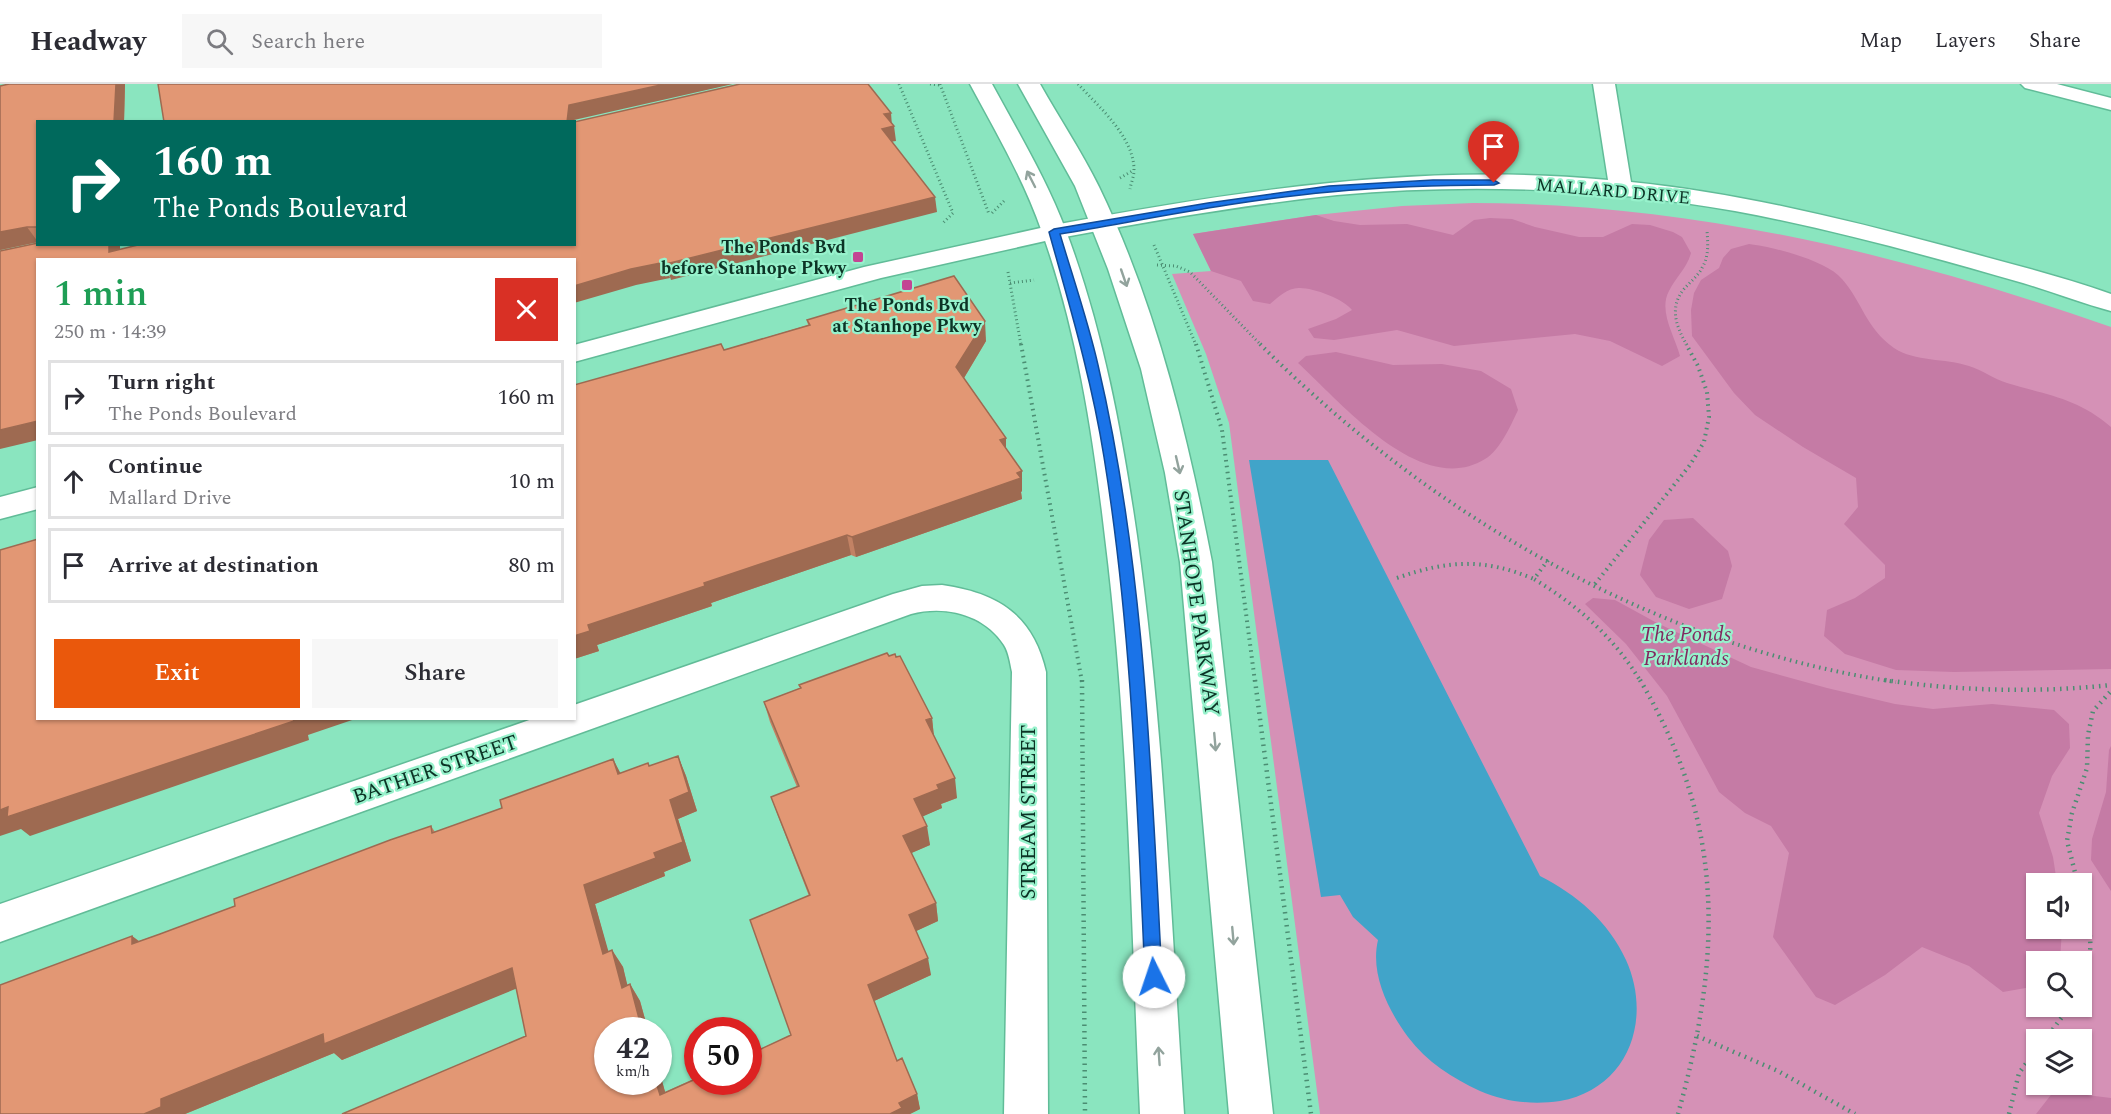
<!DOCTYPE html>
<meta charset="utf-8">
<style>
:root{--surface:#fff;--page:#f7f7f7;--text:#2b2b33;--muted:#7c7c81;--line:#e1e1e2;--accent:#ea580c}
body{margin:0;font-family:Spectral,serif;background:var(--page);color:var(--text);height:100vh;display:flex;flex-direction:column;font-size:22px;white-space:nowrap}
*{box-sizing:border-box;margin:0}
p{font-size:20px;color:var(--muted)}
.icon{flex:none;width:33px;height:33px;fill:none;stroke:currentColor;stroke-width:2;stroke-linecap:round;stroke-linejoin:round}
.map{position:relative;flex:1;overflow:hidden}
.side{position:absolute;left:36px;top:174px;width:540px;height:462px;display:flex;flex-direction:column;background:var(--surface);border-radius:0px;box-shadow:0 2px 4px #0004}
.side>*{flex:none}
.banner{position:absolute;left:36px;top:36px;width:540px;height:126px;border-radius:0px;box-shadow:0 2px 4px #0004;background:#00695c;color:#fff;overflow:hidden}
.fabs{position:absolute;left:2026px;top:789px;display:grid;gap:12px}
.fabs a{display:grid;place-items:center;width:66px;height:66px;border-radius:0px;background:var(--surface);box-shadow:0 2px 4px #0004;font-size:30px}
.speed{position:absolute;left:594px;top:933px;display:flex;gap:12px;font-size:30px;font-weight:700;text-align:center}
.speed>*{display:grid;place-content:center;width:78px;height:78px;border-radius:50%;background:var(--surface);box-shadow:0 2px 4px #0004;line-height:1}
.speed small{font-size:15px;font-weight:400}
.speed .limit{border:9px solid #d22;background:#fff;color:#111}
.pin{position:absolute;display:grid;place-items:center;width:51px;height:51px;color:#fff;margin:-62px -26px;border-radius:50% 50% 50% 0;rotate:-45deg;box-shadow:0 0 6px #0007}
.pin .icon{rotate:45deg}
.me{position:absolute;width:66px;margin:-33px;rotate:356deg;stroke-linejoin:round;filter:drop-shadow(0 0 4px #0008)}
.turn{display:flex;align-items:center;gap:21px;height:126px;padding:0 18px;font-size:27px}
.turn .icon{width:78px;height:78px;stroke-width:2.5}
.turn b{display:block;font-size:42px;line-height:51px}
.round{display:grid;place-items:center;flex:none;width:63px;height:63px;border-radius:0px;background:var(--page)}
.overview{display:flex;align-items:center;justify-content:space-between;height:102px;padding:0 18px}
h1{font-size:36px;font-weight:600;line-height:45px;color:#1e9e55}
.action{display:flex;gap:12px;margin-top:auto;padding:12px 18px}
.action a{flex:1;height:69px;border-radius:0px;background:var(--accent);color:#fff;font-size:24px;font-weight:600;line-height:69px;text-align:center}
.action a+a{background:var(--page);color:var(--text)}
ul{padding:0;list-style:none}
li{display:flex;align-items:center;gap:18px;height:75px;margin:0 12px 9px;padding:0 6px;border:3px solid var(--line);border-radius:0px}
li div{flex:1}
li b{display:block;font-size:22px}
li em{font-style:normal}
header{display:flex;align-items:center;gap:36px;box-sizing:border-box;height:84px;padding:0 30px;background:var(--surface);border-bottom:2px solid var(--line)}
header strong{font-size:28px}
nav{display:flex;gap:33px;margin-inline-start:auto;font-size:21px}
.search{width:420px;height:54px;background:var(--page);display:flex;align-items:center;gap:15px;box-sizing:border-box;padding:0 21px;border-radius:0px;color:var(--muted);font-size:22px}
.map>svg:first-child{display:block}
.green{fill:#d591b6;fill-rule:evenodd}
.forest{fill:#c57ba5}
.water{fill:#41a4c9}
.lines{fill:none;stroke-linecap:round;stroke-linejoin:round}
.minor-casing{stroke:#61bc98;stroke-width:3}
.tertiary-casing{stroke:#61bc98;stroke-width:3}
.secondary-casing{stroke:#61bc98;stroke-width:3}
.path-far2{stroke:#4b8d72;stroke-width:3;stroke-dasharray:1 3;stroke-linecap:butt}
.path-far1{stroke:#4b8d72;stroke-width:4;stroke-dasharray:1.5 4.5;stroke-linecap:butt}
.path{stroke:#4b8d72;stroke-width:4.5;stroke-dasharray:1.5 5;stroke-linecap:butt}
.minor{fill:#fff;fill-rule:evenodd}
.tertiary{fill:#fff;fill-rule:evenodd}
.secondary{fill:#fff;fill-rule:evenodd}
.wall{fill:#c28264}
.shaded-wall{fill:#9e6a51}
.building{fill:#e29774;stroke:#9e6a51;stroke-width:1.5}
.oneway{stroke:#92a39d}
.route{fill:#1a73e8;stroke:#114b97;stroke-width:1.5}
.poi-dot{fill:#c34593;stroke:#97f2cc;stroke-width:2}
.labels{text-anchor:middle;stroke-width:4.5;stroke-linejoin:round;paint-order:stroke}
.far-street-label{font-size:18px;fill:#0c3325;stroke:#97f2cc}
.far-poi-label{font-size:18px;font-weight:bold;fill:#0c3325;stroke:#97f2cc;text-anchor:end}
.street-label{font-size:21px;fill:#0c3325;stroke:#97f2cc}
.park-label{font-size:21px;font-style:italic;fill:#812960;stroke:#97f2cc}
</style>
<header>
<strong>Headway</strong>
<div class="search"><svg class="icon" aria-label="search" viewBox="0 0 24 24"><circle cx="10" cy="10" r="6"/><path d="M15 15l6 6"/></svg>Search here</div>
<nav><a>Map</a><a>Layers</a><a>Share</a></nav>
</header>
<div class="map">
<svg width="2111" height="1030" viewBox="0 0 2111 1030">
<rect width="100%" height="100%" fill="#8ae5bf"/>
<!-- green -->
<path class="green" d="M 1473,119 C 1693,119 1905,171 2111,243 L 2111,1030 L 1320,1030 L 1229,339 L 1206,270 L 1172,190 L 1211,187 L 1193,150 L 1316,131 L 1402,122 ZM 2037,800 L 2082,800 L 2082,844 L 2037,844 ZM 2037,878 L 2082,878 L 2082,922 L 2037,922 ZM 2037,956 L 2082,956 L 2082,1000 L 2037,1000 Z"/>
<!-- forest -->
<g class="forest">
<path d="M 1316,131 L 1334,137 L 1360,141 L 1407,140 L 1453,151 L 1474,136 L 1490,134 L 1512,135 L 1535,143 L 1579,153 L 1603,153 L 1632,140 L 1650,141 L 1673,148 L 1682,153 L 1691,169 C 1687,184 1676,193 1669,207 C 1658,227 1675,252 1680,272 L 1662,282 L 1610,257 L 1575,250 L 1454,262 L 1397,246 L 1334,256 L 1314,254 L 1308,245 L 1336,235 L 1352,226 C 1344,215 1314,204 1300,204 C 1289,203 1278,213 1270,220 L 1253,217 L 1241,197 L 1211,187 L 1193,150 Z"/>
<path d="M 1749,160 C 1773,163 1826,176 1842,195 C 1863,219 1865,243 1894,264 C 1915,278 1945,274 1969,282 C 1982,286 1994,295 2007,299 C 2047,311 2078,314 2111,343 L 2111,585 L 1954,588 L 1896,586 L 1845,570 L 1824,552 L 1827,526 L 1855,514 L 1885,494 L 1885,481 L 1844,440 L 1858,423 L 1856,394 L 1803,363 L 1755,331 L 1734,309 L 1692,252 L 1691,226 L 1694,209 L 1701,196 L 1719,184 L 1723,174 L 1731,165 Z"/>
<path d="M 1336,268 L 1393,281 L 1442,280 L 1481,287 L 1511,305 L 1518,326 C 1511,341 1500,366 1485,375 C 1421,415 1340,317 1298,279 L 1306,272 Z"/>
<polygon points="1693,434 1728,467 1732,482 1722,515 1689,525 1656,513 1640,491 1649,456 1664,436"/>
<polygon points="1593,514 1615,516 1657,539 1751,583 1827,604 1895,620 1933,625 1992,620 2054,626 2069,640 2070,664 2052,692 2039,729 2053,773 2057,799 2037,800 2037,844 2062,845 2060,877 2037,878 2037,902 2003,908 1969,882 1922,863 1885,891 1835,921 1816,913 1773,853 1789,769 1771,742 1745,729 1719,708 1667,612 1626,560 1585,520"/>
<polygon points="2111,662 2111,807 2091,776 2092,755 2106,708 2109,666"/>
<polygon points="2054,1007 2111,1014 2111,1030 2036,1030"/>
</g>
<!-- water -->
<path class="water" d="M 1249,376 L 1328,376 L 1540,792 C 1576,810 1609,838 1626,876 C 1653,936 1628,1005 1560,1017 C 1533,1021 1505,1018 1480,1007 C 1452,994 1427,978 1408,953 C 1388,926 1370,890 1378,856 L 1353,833 L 1340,811 L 1321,813 Z"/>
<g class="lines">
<defs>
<g id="minor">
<path d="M 1593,0 L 1615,0 L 1631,98 C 1739,109 1844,135 1949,163 C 2003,178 2058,191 2111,210 L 2111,227 C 2081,219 2053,208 2023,199 C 1929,172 1832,145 1735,127 C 1604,104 1470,99 1337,111 C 1242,121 1148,138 1054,155 L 1045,153 L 1042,148 L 1045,143 L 1054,141 C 1237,107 1421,78 1608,96 Z"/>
<polygon points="2021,0 2057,0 2111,14 2111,26 2025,4"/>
<path d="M 942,501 C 998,509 1033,531 1046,588 L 1048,1030 L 1004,1030 L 1012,588 C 1010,579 1009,569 1004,561 C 984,530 945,521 911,530 L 0,858 L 0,820 L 535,634 L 574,634 L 574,621 L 893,510 L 922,502 Z"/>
</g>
<g id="tertiary">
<polygon points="1054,141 1063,143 1066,148 1063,153 881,194 574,278 574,261 864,183"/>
<polygon points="38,403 38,425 0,435 0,413"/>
</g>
<g id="secondary">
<path d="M 970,0 L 992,0 C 1018,48 1047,96 1066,147 C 1103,245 1122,349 1137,452 C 1164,644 1171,837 1184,1030 L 1140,1030 C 1131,838 1129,645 1105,453 C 1093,350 1077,246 1042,148 C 1024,96 996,48 970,0 Z"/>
<path d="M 1018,0 L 1040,0 C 1059,34 1082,68 1099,103 C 1156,221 1187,349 1212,478 L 1273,1030 L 1229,1030 L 1180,478 L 1165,389 L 1141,285 L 1108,185 L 1075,102 Z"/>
</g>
</defs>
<!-- minor casing -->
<use href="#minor" class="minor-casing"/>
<!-- tertiary casing -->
<use href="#tertiary" class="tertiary-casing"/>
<!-- secondary casing -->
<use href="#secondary" class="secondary-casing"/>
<!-- path-far2 -->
<g class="path-far2">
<polyline points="899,0 953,129 942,140"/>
<polyline points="930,0 940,1"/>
<polyline points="940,0 989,130"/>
<path d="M 1078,0 C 1099,23 1134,53 1134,86 C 1134,93 1131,99 1130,105"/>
<polyline points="1120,94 1134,86"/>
<polyline points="992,129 1004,117"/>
<polyline points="1154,161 1196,261"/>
<polyline points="1157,181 1176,182 1190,188 1261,261"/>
<polyline points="1008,188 1021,261"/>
<polyline points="1010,199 1034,196"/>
<path d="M 1687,261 C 1676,243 1669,223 1684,205 C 1690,198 1698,192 1702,184 C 1709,172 1708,160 1707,147"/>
</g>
<!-- path-far1 -->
<g class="path-far1">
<polyline points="1021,260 1082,598"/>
<polyline points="1196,260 1222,346 1255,598"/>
<path d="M 1260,260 C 1429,430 1656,563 1896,598"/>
<path d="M 1548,476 L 1534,495 C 1578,522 1614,553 1641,598"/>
<path d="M 1397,494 C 1448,476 1484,474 1534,495"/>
<polyline points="1595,500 1690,381 1704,358 1709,333 1707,308 1698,282 1686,260"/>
</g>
<!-- path -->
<g class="path">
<polyline points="1082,596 1085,1030"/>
<polyline points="1255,596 1311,1030"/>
<path d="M 1640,596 C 1726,741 1722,872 1678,1030"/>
<path d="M 1885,596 C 1959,607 2037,609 2111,601"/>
<polyline points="2078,800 2067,757 2072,729 2087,684 2088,651 2093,627 2111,607"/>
<path d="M 2082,813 C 2091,845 2095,870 2082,901"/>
<polyline points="1697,952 1778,987 1855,1030"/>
<polyline points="2045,956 2070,922"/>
<polyline points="2009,1030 2019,989 2037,965"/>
</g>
<!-- minor -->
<use href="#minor" class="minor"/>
<!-- tertiary -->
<use href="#tertiary" class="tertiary"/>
<!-- secondary -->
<use href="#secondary" class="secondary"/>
</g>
<!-- wall -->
<g class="wall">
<polygon points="9,0 125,0 124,38 38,38 38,158 0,166 0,2"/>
<polygon points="807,236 986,257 964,294 1006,354 1006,364 1022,407 1021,408 1022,415 856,473 851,471 711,519 712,522 597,561 599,567 574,575 724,266 808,241"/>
<polygon points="799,601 932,634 934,652 957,714 941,720 942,724 923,732 930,761 911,769 936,819 938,837 916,847 931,891 874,917 897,977 917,1010 920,1025 910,1030 342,1030 526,952 516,904 342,976 334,969 185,1030 0,1030 132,852 139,857 160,850 235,822 431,742 435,748 502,724 613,675 620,689 649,682 678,672 686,692 697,727 678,735 691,777 664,788 665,792 595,820 608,868 612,866 623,883 627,901 630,900 640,917 648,946 608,946 658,998 658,983 665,1008 791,951 809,812 778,732 771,713 797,703 770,638 764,618 800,604"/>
</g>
<!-- shaded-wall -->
<g class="shaded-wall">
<polygon points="116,0 125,0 124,38 114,38"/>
<polygon points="665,0 733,0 574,36 573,38 567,37 569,21"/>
<polygon points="891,29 892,42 894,42 896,57 884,59 882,45 884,30"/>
<polygon points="935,113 937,128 671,196 666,180"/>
<polygon points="27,143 38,158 0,166 0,148"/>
<polygon points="109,160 120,160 120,176 109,168"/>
<polygon points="665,178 670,194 636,201 574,219 574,202 631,185"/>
<polygon points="985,237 986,257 958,304 956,283"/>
<polygon points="38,337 38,356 0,365 0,346"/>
<polygon points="1006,354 1006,375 1000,356"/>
<polygon points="1022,387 1022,407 1021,408 1022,415 856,473 852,453"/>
<polygon points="847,451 851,471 711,519 712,522 597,561 599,567 574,575 574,552 588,541 704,499"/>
<polygon points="293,634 358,634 308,651 309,656 30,752 21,745 0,752 0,726"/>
<polygon points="932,634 934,654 926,636"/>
<polygon points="678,672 686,692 697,727 678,735 691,777 664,788 665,792 595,820 614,887 603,870 584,801 654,769 670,716"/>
<polygon points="613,675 623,694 618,690"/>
<polygon points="955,694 957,714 941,720 942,724 917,735 914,715 937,701"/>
<polygon points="927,742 930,761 907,771 903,752"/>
<polygon points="936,819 938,837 912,849 909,831"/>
<polygon points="132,852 154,869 132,860"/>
<polygon points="612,866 623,883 632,920 622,904"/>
<polygon points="928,874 931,891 872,918 868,901"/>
<polygon points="512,884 525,901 342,976 334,969 185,1030 144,1030 161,1015 323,950"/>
<polygon points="630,900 640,917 648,946 642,946"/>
<polygon points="658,983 670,1025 660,1011 656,998 658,998"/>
<polygon points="917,1010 920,1025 910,1030 890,1030 899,1019"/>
</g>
<!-- building -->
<g class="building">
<polygon points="9,0 116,0 114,38 38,38 38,143 27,143 0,148 0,2"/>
<polygon points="158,0 665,0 569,21 567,38 164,38"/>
<polygon points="740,0 868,0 891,29 884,30 894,42 882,45 935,113 666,180 665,178 631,185 574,202 574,176 38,176 38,337 0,346 0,167 38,159 38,160 109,160 109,168 142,160 574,160 574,38"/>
<polygon points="954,192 985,237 956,283 1006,354 1000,356 1022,387 1017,389 1021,394 852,453 847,451 704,499 705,502 588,541 590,547 574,552 574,301 721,260 724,266 810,241 807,236"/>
<polygon points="38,455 38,634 293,634 294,637 7,733 8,723 0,726 0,466"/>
<polygon points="887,569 889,572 895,570 896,573 900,572 932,634 926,636 955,694 937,701 939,705 914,715 927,742 903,752 936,819 909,831 928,874 868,901 897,977 902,974 917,1010 899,1019 902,1024 890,1030 342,1030 526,952 512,884 324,960 323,950 161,1015 161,1023 144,1030 0,1030 0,901 132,852 132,860 160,850 235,822 234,815 390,756 431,742 432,749 502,724 500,716 613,675 618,690 648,679 649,682 678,672 689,708 670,716 683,758 654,769 656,774 584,801 603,870 612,866 622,904 630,900 642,946 608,946 608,998 656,998 660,1011 698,994 698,998 748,998 748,971 791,951 750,836 810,811 771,713 799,702 764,618 801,604 799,601"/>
</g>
<!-- one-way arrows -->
<defs><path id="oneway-shaft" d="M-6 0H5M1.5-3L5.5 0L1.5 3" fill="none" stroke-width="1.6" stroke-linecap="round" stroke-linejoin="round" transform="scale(1.5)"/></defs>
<g class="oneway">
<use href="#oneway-shaft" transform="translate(1031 95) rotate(-117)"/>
<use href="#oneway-shaft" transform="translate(1124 194) rotate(71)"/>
<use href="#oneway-shaft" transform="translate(1178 381) rotate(77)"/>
<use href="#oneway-shaft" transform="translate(1215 658) rotate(85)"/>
<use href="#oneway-shaft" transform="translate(1233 852) rotate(85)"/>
<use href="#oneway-shaft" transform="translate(1159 972) rotate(-94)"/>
</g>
<!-- route -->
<path class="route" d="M 1433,96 L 1494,96 L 1499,99 L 1494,101 C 1439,101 1384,103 1330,108 C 1240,116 1149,135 1060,150 C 1073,194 1088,237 1098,281 C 1145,482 1151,689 1162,893 L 1160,899 L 1154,902 L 1147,899 L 1145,893 C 1137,719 1132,546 1104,373 C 1092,297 1070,223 1049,148 L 1054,145 L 1208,119 L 1329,102 Z"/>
<!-- markers -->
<g class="poi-dot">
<rect x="852" y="167" width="12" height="12" rx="3"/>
<rect x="901" y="195" width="12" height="12" rx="3"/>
</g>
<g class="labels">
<!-- far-street labels -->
<g class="far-street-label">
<text transform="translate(1613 107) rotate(5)" y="6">MALLARD DRIVE</text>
</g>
<!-- far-poi labels -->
<g class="far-poi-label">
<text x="846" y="169">The Ponds Bvd<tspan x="846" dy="21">before Stanhope Pkwy</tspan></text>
<text x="907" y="227" text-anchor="middle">The Ponds Bvd<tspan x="907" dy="21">at Stanhope Pkwy</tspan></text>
</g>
<!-- street labels -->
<g class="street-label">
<text transform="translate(1197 519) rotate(82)" y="7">STANHOPE PARKWAY</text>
<text transform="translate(435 685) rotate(-19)" y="7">BATHER STREET</text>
<text transform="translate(1028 728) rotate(-90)" y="7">STREAM STREET</text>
</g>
<!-- park labels -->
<g class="park-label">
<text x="1686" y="557">The Ponds<tspan x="1686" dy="24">Parklands</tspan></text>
</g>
</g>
</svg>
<div class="fabs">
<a><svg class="icon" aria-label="sound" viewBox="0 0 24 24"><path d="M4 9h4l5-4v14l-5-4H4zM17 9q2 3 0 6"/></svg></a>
<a><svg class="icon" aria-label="search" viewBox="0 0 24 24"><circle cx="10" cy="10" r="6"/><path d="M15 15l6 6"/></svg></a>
<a><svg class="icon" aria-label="layers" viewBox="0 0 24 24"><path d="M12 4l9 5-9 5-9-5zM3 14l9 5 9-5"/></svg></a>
</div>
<div class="speed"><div>42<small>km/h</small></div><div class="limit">50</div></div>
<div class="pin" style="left:1494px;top:99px;background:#d93025"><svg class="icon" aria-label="arrive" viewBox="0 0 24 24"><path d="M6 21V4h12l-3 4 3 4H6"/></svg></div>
<svg class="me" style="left:1154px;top:893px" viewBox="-20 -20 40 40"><circle r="19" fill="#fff"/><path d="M0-13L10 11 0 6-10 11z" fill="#1a73e8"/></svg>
<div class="banner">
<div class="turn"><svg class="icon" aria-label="right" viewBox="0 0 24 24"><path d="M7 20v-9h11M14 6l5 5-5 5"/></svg><div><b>160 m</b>The Ponds Boulevard</div></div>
</div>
<section class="side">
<div class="overview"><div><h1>1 min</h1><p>250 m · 14:39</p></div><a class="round" style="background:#d93025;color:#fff"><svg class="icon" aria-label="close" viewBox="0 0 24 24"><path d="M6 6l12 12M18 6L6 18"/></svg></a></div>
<ul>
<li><svg class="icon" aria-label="right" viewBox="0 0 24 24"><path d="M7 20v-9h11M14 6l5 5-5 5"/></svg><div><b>Turn right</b><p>The Ponds Boulevard</p></div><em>160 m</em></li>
<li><svg class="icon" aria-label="ahead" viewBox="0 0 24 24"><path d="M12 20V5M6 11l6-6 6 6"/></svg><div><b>Continue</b><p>Mallard Drive</p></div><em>10 m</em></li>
<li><svg class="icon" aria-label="arrive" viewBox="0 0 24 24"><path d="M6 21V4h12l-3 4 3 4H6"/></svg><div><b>Arrive at destination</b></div><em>80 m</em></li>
</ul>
<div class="action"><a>Exit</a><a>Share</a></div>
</section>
</div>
